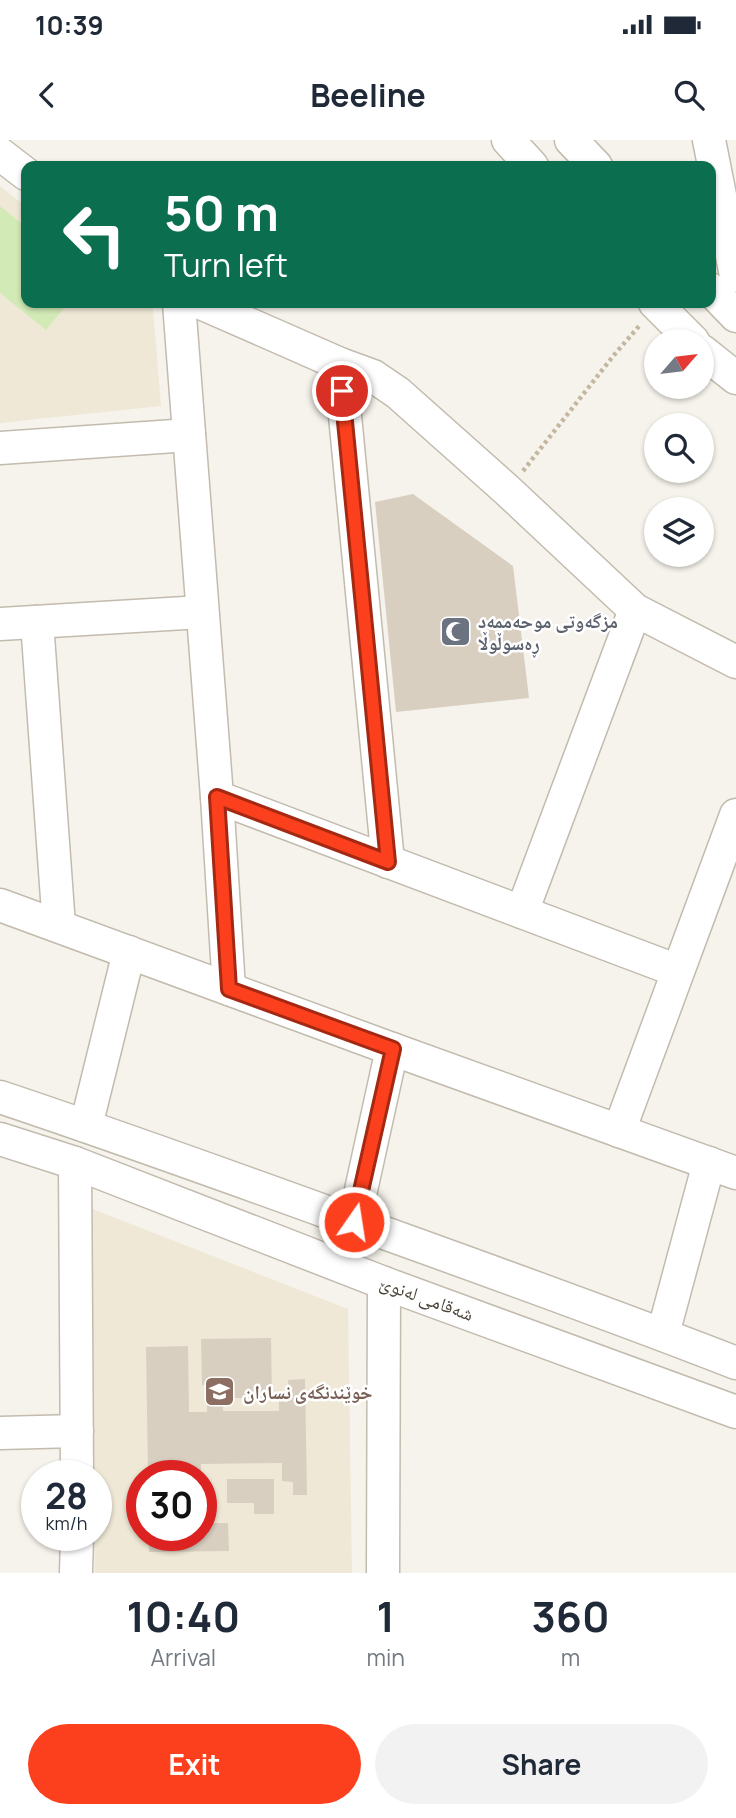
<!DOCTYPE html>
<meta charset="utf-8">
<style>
:root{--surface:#fff;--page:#f2f2f3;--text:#1f2937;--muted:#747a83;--accent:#fc3f1d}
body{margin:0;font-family:Manrope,"Noto Naskh Arabic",sans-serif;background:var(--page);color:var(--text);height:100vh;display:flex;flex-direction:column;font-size:26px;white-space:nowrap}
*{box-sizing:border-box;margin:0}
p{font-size:23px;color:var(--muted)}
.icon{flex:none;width:38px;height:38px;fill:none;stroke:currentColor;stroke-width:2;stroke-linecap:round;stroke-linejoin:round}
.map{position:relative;height:1433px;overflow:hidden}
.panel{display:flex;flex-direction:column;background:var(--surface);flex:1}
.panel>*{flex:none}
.guide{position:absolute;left:21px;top:21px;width:695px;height:147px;border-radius:14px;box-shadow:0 2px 5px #0004;background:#0b6e4f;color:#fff;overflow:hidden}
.needle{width:46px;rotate:62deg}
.buttons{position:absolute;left:644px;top:189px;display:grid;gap:14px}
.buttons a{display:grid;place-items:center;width:70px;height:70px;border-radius:50%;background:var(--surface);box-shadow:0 2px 5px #0004;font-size:35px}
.speed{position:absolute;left:21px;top:1320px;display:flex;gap:14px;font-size:35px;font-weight:700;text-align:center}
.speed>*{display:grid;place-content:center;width:91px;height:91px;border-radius:50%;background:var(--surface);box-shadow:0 2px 5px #0004;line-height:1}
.speed small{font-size:18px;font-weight:400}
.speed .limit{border:10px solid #d22;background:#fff;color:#111}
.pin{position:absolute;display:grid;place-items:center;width:60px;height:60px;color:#fff;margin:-30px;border:4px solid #fff;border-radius:50%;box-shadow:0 2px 7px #0007}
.me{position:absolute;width:77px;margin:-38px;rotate:13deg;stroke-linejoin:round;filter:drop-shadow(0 0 5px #0008)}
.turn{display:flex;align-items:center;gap:24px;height:147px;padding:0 28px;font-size:32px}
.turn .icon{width:91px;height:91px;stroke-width:2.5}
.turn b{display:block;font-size:49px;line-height:60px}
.eta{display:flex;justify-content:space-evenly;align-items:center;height:119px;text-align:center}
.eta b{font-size:42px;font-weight:700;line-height:49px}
.button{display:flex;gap:14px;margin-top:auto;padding:14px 28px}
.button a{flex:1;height:80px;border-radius:42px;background:var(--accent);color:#fff;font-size:28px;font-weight:700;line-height:80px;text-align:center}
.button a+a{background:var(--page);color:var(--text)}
.status{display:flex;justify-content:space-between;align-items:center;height:49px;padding:0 35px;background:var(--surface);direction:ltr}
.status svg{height:19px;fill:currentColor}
header{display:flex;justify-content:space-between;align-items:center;height:91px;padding:0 28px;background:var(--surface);font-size:32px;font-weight:700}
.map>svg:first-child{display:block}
.education{fill:#efe8d6;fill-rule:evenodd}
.green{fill:#d2eab5}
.building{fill:#d8cfc1}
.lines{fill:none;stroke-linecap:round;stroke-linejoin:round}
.minor-casing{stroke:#c2bbae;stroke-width:35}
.path{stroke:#c4b79f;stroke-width:4.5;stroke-dasharray:3.5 3.5;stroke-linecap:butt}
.minor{stroke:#fff;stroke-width:32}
.route-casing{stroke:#a42913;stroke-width:18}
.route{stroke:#fc3f1d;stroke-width:12}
.labels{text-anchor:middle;stroke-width:5;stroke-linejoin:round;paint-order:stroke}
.worship-label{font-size:19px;font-weight:bold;fill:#5b616d;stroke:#fff;text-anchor:start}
.street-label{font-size:19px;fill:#4b4439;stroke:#fff}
.education-label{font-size:19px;font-weight:bold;fill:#785e54;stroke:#fff;text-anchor:start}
</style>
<div class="status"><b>10:39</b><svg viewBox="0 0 49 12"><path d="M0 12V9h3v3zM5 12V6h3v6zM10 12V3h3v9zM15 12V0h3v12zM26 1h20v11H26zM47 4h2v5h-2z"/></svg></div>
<header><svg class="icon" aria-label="back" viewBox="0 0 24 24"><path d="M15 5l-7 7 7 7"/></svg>Beeline<svg class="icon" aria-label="search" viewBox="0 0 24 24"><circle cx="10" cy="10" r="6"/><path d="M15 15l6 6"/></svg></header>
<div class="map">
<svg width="736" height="1433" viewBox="0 0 736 1433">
<rect width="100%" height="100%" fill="#f6f3ec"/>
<!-- education -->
<g class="education">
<polygon points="0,46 26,67 26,163 145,163 153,169 161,266 0,283"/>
<path d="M 85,1066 L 348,1169 L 352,1433 L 95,1433 L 94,1395 L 96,1395 L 96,1335 L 92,1335 ZM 142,1335 L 201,1335 L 201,1395 L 142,1395 Z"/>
</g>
<!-- green -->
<polygon class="green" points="0,66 26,87 26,163 68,163 46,190 0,153"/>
<!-- building -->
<g class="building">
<polygon points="413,354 513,426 529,558 396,572 375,362"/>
<polygon points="271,1198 272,1258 223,1258 223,1271 279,1271 279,1253 288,1253 288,1240 305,1239 307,1355 293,1355 293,1342 282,1341 282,1323 201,1324 201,1335 148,1335 146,1207 188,1206 189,1272 207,1272 207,1245 202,1245 201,1199"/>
<polygon points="227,1339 274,1339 274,1374 254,1374 254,1363 227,1363"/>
<polygon points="201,1383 228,1383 229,1411 149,1412 149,1395 201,1395"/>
</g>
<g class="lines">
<defs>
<g id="minor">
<polyline points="508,0 532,26"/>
<polyline points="571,0 596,26"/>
<polyline points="709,0 736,136"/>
<polyline points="0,14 26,34"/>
<polyline points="710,149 736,176"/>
<polyline points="179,163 217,657 229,849"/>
<polyline points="201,163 340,224 373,236 398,253 508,351 635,470 736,522"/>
<polyline points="655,163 693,201"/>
<polyline points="702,211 736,238"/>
<polyline points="340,224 388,722"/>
<polyline points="0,308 189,295"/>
<polyline points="37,482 59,786"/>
<polyline points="0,484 202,472"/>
<polyline points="217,657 678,831"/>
<polyline points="0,765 392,909 736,1033"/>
<polyline points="522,772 635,470"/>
<path d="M 0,957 C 135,1002 269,1051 404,1100 C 515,1140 626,1180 736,1223"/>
<polyline points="86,986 129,812"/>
<polyline points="619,991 736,675"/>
<polyline points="0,999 75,1023 384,1143 736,1272"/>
<polyline points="75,1023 77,1335"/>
<polyline points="354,1082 392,909"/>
<polyline points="663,1194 709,1023"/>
<polyline points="0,1293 77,1291"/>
<polyline points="76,1433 77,1395"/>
<polyline points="383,1433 384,1143"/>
</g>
</defs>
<!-- minor casing -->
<use href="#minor" class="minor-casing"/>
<!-- path -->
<polyline class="path" points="523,331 614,215 640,185"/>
<!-- minor -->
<use href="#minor" class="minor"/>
</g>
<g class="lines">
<defs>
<polyline id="route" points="342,251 388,722 217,657 229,849 393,909 354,1082"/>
</defs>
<!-- route casing -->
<use href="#route" class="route-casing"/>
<!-- route -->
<use href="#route" class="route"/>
</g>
<!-- icons -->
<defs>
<symbol id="mosque-square" viewBox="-11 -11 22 22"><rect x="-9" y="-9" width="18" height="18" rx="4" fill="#6b7280" stroke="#fff"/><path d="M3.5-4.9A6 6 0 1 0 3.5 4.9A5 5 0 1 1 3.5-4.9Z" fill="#fff"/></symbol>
<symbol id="school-square" viewBox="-11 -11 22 22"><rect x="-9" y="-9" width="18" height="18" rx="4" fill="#8d6e63" stroke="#fff"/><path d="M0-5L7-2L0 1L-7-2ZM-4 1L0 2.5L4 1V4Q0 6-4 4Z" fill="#fff"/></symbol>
</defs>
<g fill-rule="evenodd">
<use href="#mosque-square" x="438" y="474" width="35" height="35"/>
<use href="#school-square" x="202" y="1234" width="35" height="35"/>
</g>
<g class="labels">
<!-- worship labels -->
<g class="worship-label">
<text x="478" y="488">مزگەوتی موحەممەد<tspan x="478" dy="22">ڕەسوڵوڵا</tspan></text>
</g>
<!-- street labels -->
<g class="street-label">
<text transform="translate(427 1158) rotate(20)" y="7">شەقامی لەنوێ</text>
</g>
<!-- education labels -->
<g class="education-label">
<text x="243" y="1259">خوێندنگەی نساران</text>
</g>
</g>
</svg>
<div class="buttons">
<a><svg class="needle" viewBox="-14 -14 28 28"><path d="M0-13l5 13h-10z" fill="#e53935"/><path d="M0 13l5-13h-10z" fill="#747a83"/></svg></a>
<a><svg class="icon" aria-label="search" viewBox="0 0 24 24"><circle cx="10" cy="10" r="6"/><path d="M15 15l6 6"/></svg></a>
<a><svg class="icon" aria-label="layers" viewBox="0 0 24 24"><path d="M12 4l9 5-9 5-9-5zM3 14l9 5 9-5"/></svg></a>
</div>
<div class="speed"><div>28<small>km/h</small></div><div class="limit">30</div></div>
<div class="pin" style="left:342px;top:251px;background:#d93025"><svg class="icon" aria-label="arrive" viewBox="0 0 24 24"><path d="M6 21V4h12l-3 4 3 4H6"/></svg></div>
<svg class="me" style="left:354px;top:1082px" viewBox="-20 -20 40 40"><circle r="17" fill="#fc3f1d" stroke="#fff" stroke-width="3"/><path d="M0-11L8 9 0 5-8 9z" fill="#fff"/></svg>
<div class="guide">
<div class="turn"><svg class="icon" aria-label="left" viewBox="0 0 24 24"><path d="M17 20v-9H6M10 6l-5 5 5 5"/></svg><div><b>50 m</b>Turn left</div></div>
</div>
</div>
<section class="panel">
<div class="eta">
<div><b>10:40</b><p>Arrival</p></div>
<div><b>1</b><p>min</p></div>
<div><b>360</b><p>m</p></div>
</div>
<div class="button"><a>Exit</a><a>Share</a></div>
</section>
